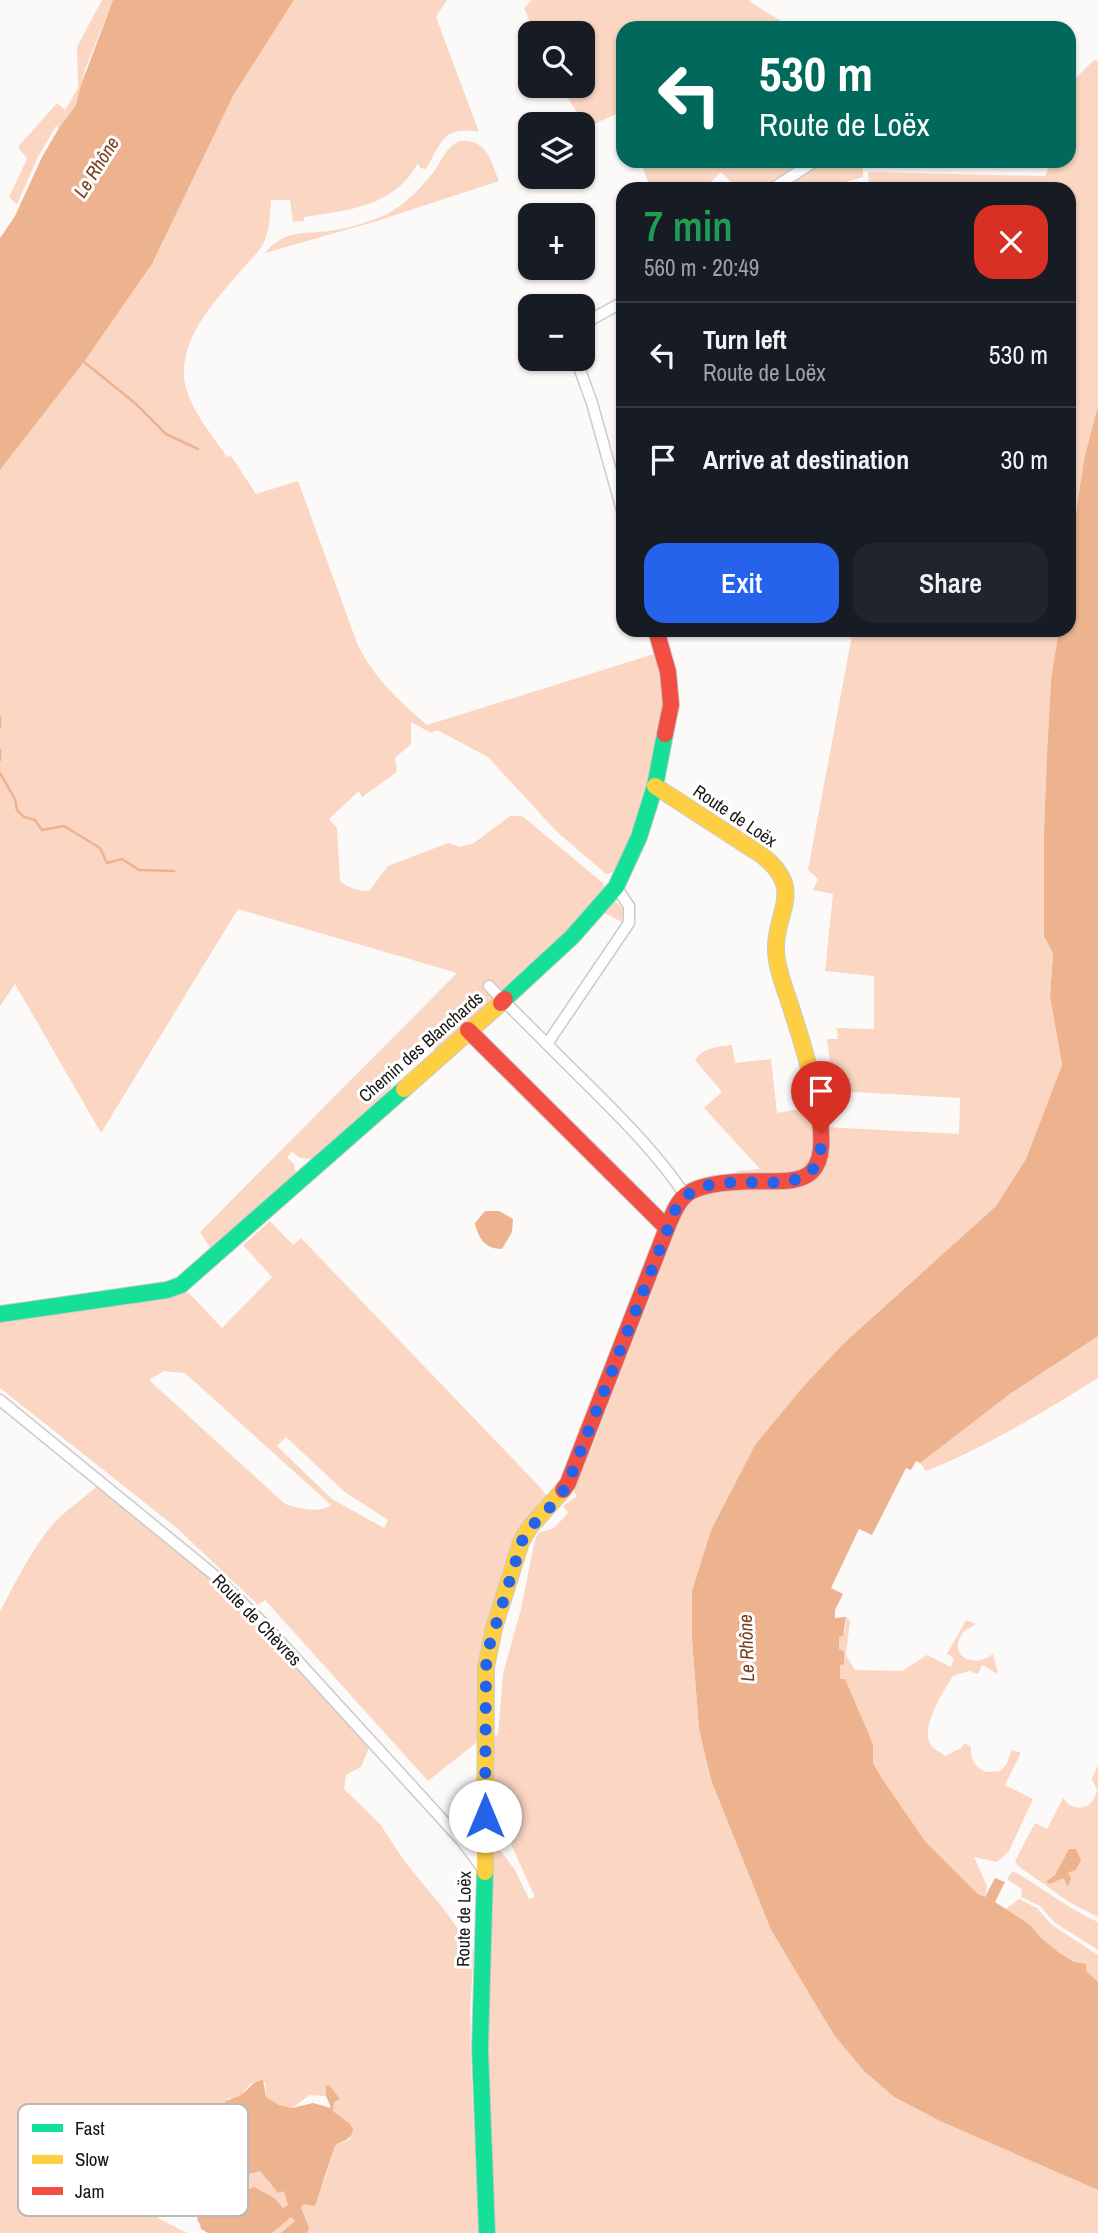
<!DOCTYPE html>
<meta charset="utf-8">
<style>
:root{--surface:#171b24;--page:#20242c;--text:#f1f3f6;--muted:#9ea1a6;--line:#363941;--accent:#2563eb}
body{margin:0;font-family:"Archivo Narrow",sans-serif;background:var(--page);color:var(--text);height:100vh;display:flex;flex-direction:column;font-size:26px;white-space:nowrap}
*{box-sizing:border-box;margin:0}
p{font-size:23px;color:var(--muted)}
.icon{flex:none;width:38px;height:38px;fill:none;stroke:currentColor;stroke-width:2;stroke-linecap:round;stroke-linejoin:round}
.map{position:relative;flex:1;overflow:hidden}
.sheet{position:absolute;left:616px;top:182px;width:460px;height:455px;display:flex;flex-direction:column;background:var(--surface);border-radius:21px;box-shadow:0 2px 5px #0004}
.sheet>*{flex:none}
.banner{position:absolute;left:616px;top:21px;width:460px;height:147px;border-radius:21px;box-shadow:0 2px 5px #0004;background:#00695c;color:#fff;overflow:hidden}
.controls{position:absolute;left:518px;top:21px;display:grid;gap:14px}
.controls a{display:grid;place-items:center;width:77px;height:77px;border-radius:14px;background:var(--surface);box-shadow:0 2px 5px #0004;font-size:35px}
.pin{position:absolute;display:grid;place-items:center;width:60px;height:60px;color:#fff;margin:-72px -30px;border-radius:50% 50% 50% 0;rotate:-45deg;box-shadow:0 0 7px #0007}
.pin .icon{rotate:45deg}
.me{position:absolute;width:77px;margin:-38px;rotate:0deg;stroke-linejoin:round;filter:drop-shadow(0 0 5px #0008)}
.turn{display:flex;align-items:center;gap:24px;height:147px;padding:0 28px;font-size:32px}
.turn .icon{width:91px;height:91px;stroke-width:2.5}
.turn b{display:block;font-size:49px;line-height:60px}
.round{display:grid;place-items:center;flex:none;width:74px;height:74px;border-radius:21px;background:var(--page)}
.headline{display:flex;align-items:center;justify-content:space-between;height:119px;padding:0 28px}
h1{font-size:42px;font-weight:600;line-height:52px;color:#1e9e55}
.button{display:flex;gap:14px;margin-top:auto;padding:14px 28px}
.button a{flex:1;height:80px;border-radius:21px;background:var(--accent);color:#fff;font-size:28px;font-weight:600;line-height:80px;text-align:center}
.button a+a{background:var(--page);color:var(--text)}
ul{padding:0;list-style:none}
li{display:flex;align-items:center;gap:21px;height:105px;padding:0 28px;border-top:2px solid var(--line)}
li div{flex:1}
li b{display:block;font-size:26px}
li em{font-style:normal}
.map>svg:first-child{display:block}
.green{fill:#fad6c3;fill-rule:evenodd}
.water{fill:#edb38f;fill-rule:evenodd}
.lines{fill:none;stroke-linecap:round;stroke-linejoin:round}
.stream{stroke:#edb38f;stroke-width:2.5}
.street-casing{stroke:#cccaca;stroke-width:13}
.fast-casing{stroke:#cccaca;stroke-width:18}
.slow-casing{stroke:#cccaca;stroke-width:18}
.jam-casing{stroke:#cccaca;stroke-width:18}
.street{stroke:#fffefe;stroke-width:10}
.fast{stroke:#16e098;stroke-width:16}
.slow{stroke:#ffcf43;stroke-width:16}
.jam{stroke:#f24e42;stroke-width:16}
.jam-bridge-casing{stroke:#cccaca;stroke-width:18;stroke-linecap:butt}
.jam-bridge{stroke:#f24e42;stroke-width:16}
.route{stroke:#2563eb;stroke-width:12;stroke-dasharray:0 21.6}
.labels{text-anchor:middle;stroke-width:6;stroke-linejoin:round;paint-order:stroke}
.street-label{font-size:18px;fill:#181716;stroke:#fff}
.water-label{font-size:19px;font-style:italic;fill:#763f1c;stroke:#fff}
.key{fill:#fff;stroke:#bab9b9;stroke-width:2}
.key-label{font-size:19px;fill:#181716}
</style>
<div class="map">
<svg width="1098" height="2233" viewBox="0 0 1098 2233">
<rect width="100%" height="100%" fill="#fcfaf9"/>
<!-- green -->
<g class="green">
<polygon points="102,0 113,0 86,67 76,105 59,128 56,126 38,157 17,204 9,197 27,159 18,147 57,103 65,110 78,88 77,47"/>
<path d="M 294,0 L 447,0 L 436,17 L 479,132 C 442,125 442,143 426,169 L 420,168 L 418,163 C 394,207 349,210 304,217 L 304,221 L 293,222 L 290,200 L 271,200 C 270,214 270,229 264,242 C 260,251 250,260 244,267 C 217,299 174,342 186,388 C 193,413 212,435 227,457 L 231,456 L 256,494 L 298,481 L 357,643 C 373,677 399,701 427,725 L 657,653 L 666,706 L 646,797 L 630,841 L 614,872 L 606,874 L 557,832 L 488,757 L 437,730 L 431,733 L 411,722 L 411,744 L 395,758 L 397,772 L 362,797 L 359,791 L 329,819 L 337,828 L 340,881 C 347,888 360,891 369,891 L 388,866 L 448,843 L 460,847 L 474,843 L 510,816 L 522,816 L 603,883 L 605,890 L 567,935 L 436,1052 L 426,1038 L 380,1074 L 392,1087 L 312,1159 L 300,1158 L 292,1152 L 287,1157 L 294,1164 L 296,1173 L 211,1249 L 200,1232 L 457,973 L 238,909 L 101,1133 L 15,984 L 0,1006 L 0,470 L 84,362 L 152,264 L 233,96 Z"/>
<polygon points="532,0 750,0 750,2 793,28 623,28 623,118 620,112 586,128 561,86 583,86 583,33 535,33 524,8"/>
<polygon points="1094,60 1098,61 1098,406 1084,459 1069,562 1069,189 869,189 868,172 1045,176 1051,161 1069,161 1069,101 1073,81"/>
<path d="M 459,141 C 486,138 491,160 499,181 L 377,221 L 265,253 C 284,230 302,234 329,231 C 348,228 370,222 387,214 C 403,206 420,189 432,174 C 441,163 445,148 459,141 Z"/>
<polygon points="640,161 808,161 763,189 738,189 721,172 704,189 651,189"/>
<polygon points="819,161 863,161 863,177 824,189 777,189"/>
<path d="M 853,630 L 1059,630 L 1051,679 L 1047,754 L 1044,831 L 1044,936 L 1053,954 L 1050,996 L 1062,1065 L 1026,1159 L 996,1206 L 843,1344 L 801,1389 L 755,1445 L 711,1530 L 692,1591 L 692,1639 L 699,1729 L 711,1780 L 771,1930 L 834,2035 L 863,2070 L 894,2097 L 940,2121 L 1098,2190 L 1098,2233 L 493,2233 L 486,2050 L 492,1851 L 500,1850 L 515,1870 L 529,1899 L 535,1897 L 499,1818 L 492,1808 L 491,1736 L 498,1735 L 503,1674 L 521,1609 L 534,1544 L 538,1533 L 554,1528 L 568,1513 L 563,1506 L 577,1496 L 571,1487 L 582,1462 L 590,1452 L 684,1209 C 707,1185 740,1190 771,1190 L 734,1175 L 737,1171 L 760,1169 L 704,1108 L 722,1092 L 695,1060 C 704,1047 717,1047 732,1045 L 735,1063 L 771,1059 L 777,1113 L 793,1110 L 814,1111 L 825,1127 L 959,1134 L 960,1098 L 819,1090 L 813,1064 L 830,1061 L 827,1039 L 838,1039 L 837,1030 L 835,1028 L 874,1029 L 874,976 L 825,971 L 833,894 L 813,890 L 818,879 L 808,870 Z"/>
<polygon points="616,902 623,909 622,922 601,911 609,903"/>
<path d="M 270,1221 L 293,1245 L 301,1238 L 538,1485 L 549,1499 L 514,1542 L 481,1739 L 428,1781 L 265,1600 L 258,1605 L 178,1529 L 0,1388 L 0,1319 L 175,1292 L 189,1293 L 222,1328 L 272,1277 L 243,1245 ZM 164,1371 L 185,1373 L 331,1505 C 318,1514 300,1508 285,1504 L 149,1380 ZM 286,1437 L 346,1493 L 388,1520 L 384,1528 L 332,1499 L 277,1446 Z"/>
<path d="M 1098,1317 L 1098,1378 C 1044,1412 986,1447 926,1471 L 920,1463 Z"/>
<path d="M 99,1484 L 211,1578 L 257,1623 L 369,1748 L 361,1767 L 346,1775 L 344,1789 L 380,1824 L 405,1862 L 443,1908 L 474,1951 L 470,2010 L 471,2066 L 479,2233 L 232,2233 L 257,2215 L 301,2209 L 304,2204 C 323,2201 329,2163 335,2146 L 350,2139 L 349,2123 L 333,2111 L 334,2101 L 339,2099 L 329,2086 L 326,2086 L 326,2096 L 310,2095 L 292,2108 L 279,2105 L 266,2097 L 265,2082 L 251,2083 L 240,2096 L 228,2099 L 227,2108 L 215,2107 L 191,2134 L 193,2137 C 181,2149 152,2179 153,2196 C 153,2203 156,2211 158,2218 L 187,2233 L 0,2233 L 0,1611 C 16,1582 32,1548 54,1523 C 68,1508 86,1497 99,1484 Z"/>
<path d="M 846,1617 L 850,1621 L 846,1655 L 855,1670 L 902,1671 L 927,1655 L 951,1667 L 954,1658 L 947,1654 L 966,1620 L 976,1624 C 971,1627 965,1630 962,1634 C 948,1654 971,1670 993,1654 L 998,1674 L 982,1665 L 978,1674 L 969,1671 L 953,1676 C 944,1690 919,1729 931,1745 C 934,1749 941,1753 945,1756 L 961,1748 L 965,1743 L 971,1747 C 970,1760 975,1767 986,1772 L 1000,1771 L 1006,1765 L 1012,1750 L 1021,1753 L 1005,1785 L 1033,1799 L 1009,1851 L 997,1862 L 974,1857 L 987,1886 L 985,1897 L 978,1894 L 925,1841 L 881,1777 L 873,1763 L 873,1743 L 840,1679 L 840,1664 L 844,1663 L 844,1651 L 839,1649 L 839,1636 L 845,1631 Z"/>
<path d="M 1098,1765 L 1098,1917 L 1069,1902 L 1018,1866 L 1015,1861 L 1035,1823 L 1047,1829 L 1063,1798 C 1074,1814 1094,1809 1097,1790 L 1092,1779 Z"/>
<path d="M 1013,1871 C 1042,1887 1067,1908 1098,1922 L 1098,1950 L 1054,1922 L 1040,1906 L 1021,1897 L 1022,1889 L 1007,1879 Z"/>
<polygon points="1019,1899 1037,1908 1052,1925 1098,1955 1098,2001 1076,1976 1002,1905 1006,1909"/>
<polygon points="251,2170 265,2171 270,2185 293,2190 285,2214 233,2213 233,2187"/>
</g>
<!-- water -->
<g class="water">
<polygon points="113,0 294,0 233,96 152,264 84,362 0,470 0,238 15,216 42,157 59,128 76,105 81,85"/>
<polygon points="1098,406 1098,1336 1011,1393 920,1463 916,1461 911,1470 906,1468 872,1535 859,1529 831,1588 843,1594 835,1610 835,1618 846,1617 843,1636 839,1637 839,1649 844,1651 844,1664 840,1665 840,1679 845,1679 873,1744 873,1763 881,1777 925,1841 978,1894 985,1897 995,1878 1005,1882 995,1902 1030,1925 1041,1938 1058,1952 1074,1962 1086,1964 1086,1971 1098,1982 1098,2190 940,2121 894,2097 863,2070 834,2035 771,1930 711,1780 699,1729 692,1639 692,1591 711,1530 755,1445 801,1389 843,1344 996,1206 1026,1159 1062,1065 1050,996 1053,954 1044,936 1044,831 1047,754 1051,679 1059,630 1069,630 1069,562 1084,459"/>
<path d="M 485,1211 L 499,1211 L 513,1219 L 512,1232 L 502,1249 C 485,1249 478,1238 475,1223 Z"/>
<polygon points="1069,1849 1076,1849 1081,1861 1075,1871 1068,1872 1071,1878 1068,1886 1063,1878 1050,1884 1046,1882 1055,1875"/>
<path d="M 263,2080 L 266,2097 L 279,2105 L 292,2108 L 313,2103 L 331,2108 L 326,2096 L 326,2086 L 329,2085 L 340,2099 L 334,2102 L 333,2111 L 349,2123 L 353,2129 C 352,2140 343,2140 335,2146 L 315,2206 L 304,2204 L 301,2208 L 309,2228 L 307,2233 L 281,2233 L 295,2221 L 291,2217 L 272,2233 L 208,2233 L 201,2229 L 200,2224 L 197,2220 L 198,2215 L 181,2217 C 166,2210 154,2199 162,2182 L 174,2184 C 181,2178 180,2175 178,2168 L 191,2145 L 197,2143 L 203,2152 L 207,2152 L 208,2149 C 204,2142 201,2136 193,2137 L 191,2134 L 203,2116 L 215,2107 L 227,2108 L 225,2102 C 230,2098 237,2098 242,2094 C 253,2086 248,2084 263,2080 ZM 260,2171 L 278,2193 L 284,2191 L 288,2205 L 283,2208 L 274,2198 L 254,2187 L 243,2192 C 239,2202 243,2204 246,2212 L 238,2212 C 233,2202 236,2185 243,2178 C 248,2173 254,2173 260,2171 Z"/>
</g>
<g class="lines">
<!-- stream -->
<g class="stream">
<polyline points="84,362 135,403 166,434 198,449"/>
<polyline points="0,717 0,727"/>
<polyline points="0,750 0,760"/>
<polyline points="0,773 15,799 17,810 24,817 35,820 42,830 64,826 100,848 107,863 122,859 139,870 174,871"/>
</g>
<defs>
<g id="street">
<polyline points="772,189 815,161"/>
<polyline points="583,329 592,319 623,302"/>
<polyline points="576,359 592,403 623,514"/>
<path d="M 616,887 L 629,906 L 629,923 L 547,1044 C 595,1093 647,1139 685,1195"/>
<polyline points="489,986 547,1044"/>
<polyline points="0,1400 213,1574 266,1626 462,1841 485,1872"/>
</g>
<g id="fast">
<polyline points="505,999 572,937 616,887 639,837 655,786 665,734"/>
<polyline points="0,1314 167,1290 181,1285 404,1089"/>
<polyline points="485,1872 480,2049 487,2233"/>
</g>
<g id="slow">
<path d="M 655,786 L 763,856 C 806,891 774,912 776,951 C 777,972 787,993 793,1014 C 802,1041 810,1069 816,1098"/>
<polyline points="404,1089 501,1003"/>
<polyline points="485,1872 486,1667 494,1628 521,1542 529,1528 563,1490"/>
</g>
<g id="jam">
<polyline points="656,630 668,672 671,705 665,734"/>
<polyline points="468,1030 667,1228"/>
<path d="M 563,1490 L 568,1483 L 667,1228 C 672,1217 676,1203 686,1195 C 693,1189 702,1187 711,1185 C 779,1170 840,1213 816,1098"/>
</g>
</defs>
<!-- street casing -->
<use href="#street" class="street-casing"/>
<!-- fast casing -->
<use href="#fast" class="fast-casing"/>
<!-- slow casing -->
<use href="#slow" class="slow-casing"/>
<!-- jam casing -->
<use href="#jam" class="jam-casing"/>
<!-- street -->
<use href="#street" class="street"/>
<!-- fast -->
<use href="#fast" class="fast"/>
<!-- slow -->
<use href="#slow" class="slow"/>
<!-- jam -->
<use href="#jam" class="jam"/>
<defs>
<polyline id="jam-bridge" points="501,1003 505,999"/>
</defs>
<!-- jam-bridge casing -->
<use href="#jam-bridge" class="jam-bridge-casing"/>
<!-- jam-bridge -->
<use href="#jam-bridge" class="jam-bridge"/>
</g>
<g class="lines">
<!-- route -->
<path class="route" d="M 485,1816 L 486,1667 L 488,1650 L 522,1541 L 530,1528 L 559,1498 L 568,1483 L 676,1208 C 713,1148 827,1225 821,1133"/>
</g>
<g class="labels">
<!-- street labels -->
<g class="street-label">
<text transform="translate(735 816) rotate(34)" y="6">Route de Loëx</text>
<text transform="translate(421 1047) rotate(-41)" y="6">Chemin des Blanchards</text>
<text transform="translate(257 1620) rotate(46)" y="6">Route de Chèvres</text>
<text transform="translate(464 1919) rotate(-89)" y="6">Route de Loëx</text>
</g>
<!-- water labels -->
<g class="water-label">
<text transform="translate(96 167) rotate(-58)" y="7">Le Rhône</text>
<text transform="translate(746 1648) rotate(-92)" y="7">Le Rhône</text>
</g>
</g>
<!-- legend -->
<rect x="18" y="2104" width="230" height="112" rx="10" class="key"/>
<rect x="32" y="2124" width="31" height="8" fill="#16e098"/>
<rect x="32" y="2155" width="31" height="9" fill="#ffcf43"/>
<rect x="32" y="2187" width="31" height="8" fill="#f24e42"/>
<g class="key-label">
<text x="75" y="2135">Fast</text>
<text x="75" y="2166">Slow</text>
<text x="75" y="2198">Jam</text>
</g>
</svg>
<div class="controls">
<a><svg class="icon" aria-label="search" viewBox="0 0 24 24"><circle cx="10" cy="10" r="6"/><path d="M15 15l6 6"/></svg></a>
<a><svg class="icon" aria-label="layers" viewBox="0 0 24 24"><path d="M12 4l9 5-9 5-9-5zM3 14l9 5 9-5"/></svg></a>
<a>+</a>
<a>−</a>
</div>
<div class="pin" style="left:821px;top:1133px;background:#d93025"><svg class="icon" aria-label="arrive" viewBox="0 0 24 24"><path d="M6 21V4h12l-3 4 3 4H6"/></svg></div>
<svg class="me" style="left:485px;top:1816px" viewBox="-20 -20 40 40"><circle r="19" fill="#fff"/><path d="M0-13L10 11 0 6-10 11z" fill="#2563eb"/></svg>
<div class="banner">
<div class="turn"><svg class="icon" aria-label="left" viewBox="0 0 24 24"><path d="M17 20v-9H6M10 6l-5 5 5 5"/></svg><div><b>530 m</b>Route de Loëx</div></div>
</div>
<section class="sheet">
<div class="headline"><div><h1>7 min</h1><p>560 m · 20:49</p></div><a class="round" style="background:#d93025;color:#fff"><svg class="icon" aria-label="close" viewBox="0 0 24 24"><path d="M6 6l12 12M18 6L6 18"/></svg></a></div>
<ul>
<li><svg class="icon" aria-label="left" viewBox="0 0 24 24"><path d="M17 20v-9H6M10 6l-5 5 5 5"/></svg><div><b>Turn left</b><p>Route de Loëx</p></div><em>530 m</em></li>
<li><svg class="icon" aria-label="arrive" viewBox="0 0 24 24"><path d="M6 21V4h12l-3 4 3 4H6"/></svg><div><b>Arrive at destination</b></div><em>30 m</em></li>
</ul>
<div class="button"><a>Exit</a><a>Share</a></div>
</section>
</div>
